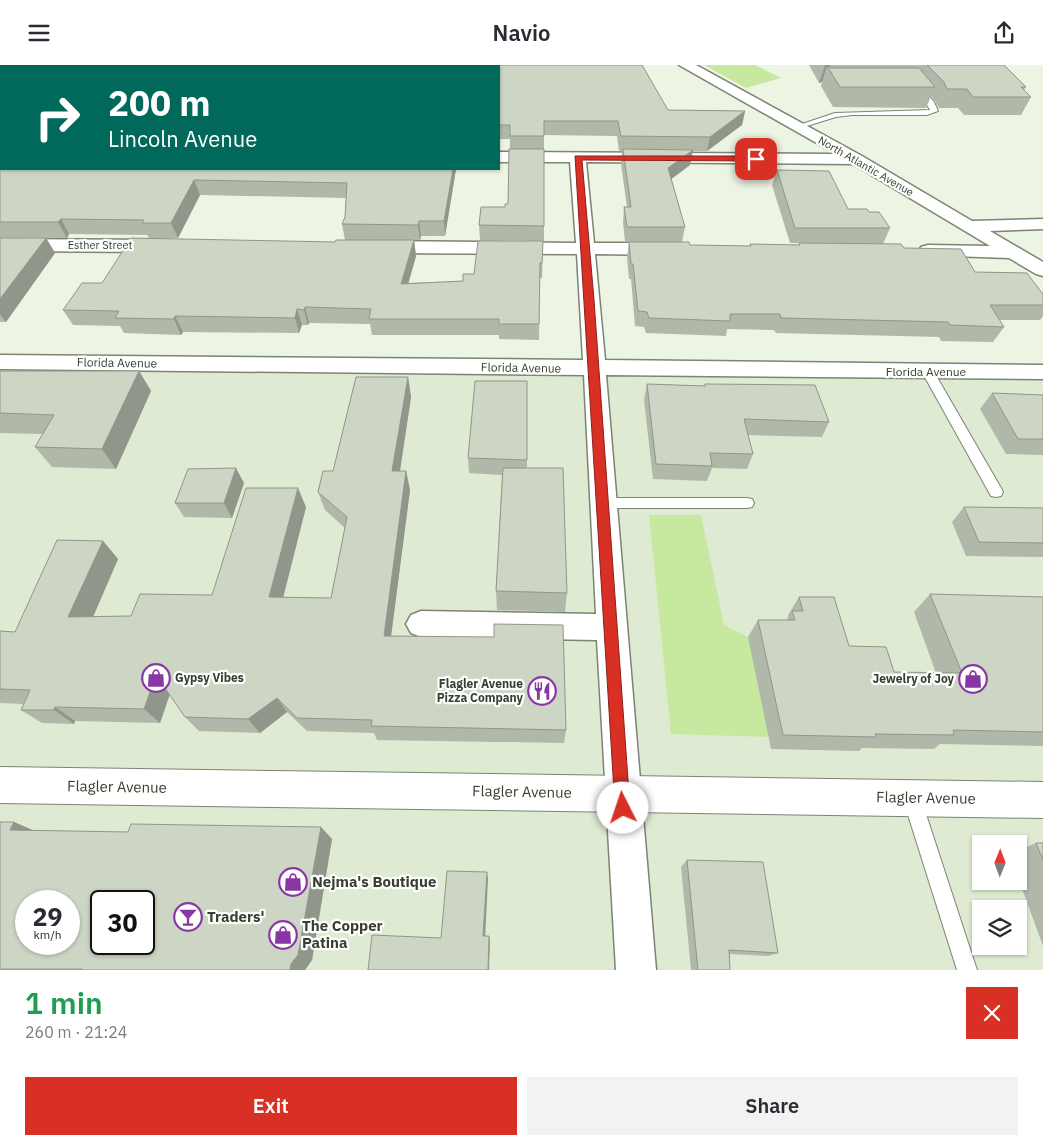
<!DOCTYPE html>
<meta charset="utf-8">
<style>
:root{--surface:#fff;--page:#f2f2f3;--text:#2b2b33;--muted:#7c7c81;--accent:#d93025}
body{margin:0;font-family:"IBM Plex Sans",sans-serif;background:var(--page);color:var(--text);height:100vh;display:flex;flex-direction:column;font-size:19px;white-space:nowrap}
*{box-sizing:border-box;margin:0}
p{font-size:16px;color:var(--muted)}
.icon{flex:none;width:28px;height:28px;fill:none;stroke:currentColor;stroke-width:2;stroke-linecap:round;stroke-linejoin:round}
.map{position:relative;height:905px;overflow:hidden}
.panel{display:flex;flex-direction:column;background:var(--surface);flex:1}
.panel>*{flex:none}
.banner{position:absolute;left:0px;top:0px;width:500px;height:105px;box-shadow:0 1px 4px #0004;background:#00695c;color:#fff;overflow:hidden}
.needle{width:32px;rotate:1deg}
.fabs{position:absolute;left:972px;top:770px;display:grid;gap:10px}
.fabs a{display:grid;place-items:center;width:55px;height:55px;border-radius:0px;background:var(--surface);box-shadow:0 1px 4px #0004;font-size:25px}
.speed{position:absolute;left:15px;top:825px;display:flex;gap:10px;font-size:25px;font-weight:700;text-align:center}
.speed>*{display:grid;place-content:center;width:65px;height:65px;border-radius:50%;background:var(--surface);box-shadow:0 1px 4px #0004;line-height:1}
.speed small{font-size:12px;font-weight:400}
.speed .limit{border:2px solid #111;border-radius:8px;background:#fff;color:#111}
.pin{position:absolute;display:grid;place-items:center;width:42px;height:42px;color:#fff;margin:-21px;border-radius:10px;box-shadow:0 2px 8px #0006}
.me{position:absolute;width:55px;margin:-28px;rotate:356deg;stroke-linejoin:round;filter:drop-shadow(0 0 4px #0008)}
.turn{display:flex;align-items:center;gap:18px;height:105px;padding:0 25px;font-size:22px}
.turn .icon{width:65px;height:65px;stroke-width:2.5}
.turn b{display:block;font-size:35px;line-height:42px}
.round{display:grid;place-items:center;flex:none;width:52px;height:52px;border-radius:0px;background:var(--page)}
.head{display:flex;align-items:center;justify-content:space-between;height:85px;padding:0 25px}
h1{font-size:30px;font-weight:600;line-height:38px;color:#1e9e55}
.cta{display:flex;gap:10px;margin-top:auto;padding:10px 25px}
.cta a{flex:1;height:58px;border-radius:0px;background:var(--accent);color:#fff;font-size:20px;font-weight:600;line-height:58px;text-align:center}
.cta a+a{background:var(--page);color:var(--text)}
header{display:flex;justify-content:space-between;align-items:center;height:65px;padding:0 25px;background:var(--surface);font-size:22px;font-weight:600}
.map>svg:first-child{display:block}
.built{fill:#deead2;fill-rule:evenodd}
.green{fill:#c6e89f}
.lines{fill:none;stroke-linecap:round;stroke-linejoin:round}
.service-casing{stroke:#7c8474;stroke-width:2}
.minor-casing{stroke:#7c8474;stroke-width:3}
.tertiary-casing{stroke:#7c8474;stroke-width:2}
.service{fill:#fff;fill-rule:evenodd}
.minor{fill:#fff;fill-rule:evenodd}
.tertiary{fill:#fff;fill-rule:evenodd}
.wall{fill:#b0b8a9}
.shaded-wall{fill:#90968a}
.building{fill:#cdd6c5;stroke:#90968a;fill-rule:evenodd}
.route{fill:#d93025;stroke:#8d1f18}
.labels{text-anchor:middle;stroke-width:4.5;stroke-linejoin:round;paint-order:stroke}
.far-street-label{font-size:11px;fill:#3a3d36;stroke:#fdfffb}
.street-label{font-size:12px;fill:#3a3d36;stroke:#fdfffb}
.poi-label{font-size:12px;font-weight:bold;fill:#3a3d36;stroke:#fdfffb;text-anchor:end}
.near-street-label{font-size:15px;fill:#3a3d36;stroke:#fdfffb}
.near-poi-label{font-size:15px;font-weight:bold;fill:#3a3d36;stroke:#fdfffb;text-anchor:start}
</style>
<header><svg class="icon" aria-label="menu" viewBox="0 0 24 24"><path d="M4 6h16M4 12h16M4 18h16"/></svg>Navio<svg class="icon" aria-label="share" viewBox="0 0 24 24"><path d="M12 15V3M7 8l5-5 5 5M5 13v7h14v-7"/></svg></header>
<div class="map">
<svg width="1043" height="905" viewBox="0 0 1043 905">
<rect width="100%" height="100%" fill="#ecf4e3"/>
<!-- built -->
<path class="built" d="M 0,297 L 1043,307 L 1043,905 L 0,905 ZM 981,779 L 1019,779 L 1019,816 L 981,816 ZM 26,836 L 69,836 L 69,879 L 26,879 ZM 101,836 L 144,836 L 144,879 L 101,879 ZM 981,844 L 1019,844 L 1019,881 L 981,881 Z"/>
<!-- green -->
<g class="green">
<polygon points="704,0 755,0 781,13 746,23"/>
<polygon points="649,450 701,450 724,560 748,572 769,672 671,669"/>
</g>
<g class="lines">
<defs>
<g id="service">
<polygon points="895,0 902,0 934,37 938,46 927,50 852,50 836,52 797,64 793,62 835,48 930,45 927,40"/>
<polygon points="928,303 934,307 1001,423 1003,427 1001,431 996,432 991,431 922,307"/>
<polygon points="602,433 747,433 752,434 754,438 752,442 747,443 602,443 597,442 595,438 597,434"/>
<polygon points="912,725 918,728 921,734 977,905 957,905 903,734 906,728"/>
</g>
<g id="minor">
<polygon points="679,0 696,0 862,91 972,156 1043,154 1043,164 990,166 1043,197 1043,211 1036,209 1009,193 921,190 919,186 921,182 928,180 990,181 853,99 586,97 594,178 664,178 671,180 673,184 671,188 664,190 595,189 605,295 1043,300 1043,314 606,310 656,905 616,905 597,575 421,572 411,568 406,559 411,550 421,546 596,549 584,310 0,304 0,290 583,295 577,189 378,188 371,186 369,182 371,178 378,176 576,178 570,97 499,97 499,87 836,89"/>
<polygon points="0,174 162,175 169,177 171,181 169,185 162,187 0,186"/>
</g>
<polygon id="tertiary" points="0,702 1043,717 1043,753 0,738"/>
</defs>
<!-- service casing -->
<use href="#service" class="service-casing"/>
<!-- minor casing -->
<use href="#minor" class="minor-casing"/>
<!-- tertiary casing -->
<use href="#tertiary" class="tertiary-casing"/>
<!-- service -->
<use href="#service" class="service"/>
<!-- minor -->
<use href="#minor" class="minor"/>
<!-- tertiary -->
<use href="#tertiary" class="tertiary"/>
</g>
<!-- wall -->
<g class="wall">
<polygon points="0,0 642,0 668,45 745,46 742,60 707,86 693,86 690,100 671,114 685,162 682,177 689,177 690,180 750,181 750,179 799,180 799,178 901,179 904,183 961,184 975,207 1027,208 1043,229 1043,251 1040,255 999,255 1004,262 993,277 941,276 939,272 776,268 774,265 727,264 726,271 646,268 644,262 635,261 631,214 629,214 627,192 629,177 625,177 623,157 624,142 627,142 621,99 622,86 619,86 617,71 544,70 544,176 480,175 479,160 481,142 505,142 505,139 508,139 510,74 499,74 499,1 1,1 1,35 0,35"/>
<polygon points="809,0 1004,0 1026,22 1024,25 1031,32 1021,50 964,50 958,43 939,43 935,36 931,31 926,43 833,42 821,21 822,17 819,18"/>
<polygon points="0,88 456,104 445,171 421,171 420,175 345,175 342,159 345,152 346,133 200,130 178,173 149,173 147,170 69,169 67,173 0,172"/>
<polygon points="777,105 848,144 869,147 890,163 883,179 790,178 772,120"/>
<polygon points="0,173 46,173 55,188 6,257 0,257"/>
<polygon points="414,175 416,191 408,218 463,216 474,209 543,176 542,213 540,213 539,275 499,274 499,270 372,270 370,259 309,258 308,260 302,260 299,268 183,267 181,270 124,268 120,261 73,260 63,245 102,218 335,177"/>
<polygon points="0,306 139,306 151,326 116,404 52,402 35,382 43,369 0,368"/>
<polygon points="408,312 411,332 400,406 406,406 410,425 391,571 566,665 564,678 377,675 374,668 307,666 287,647 260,668 199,666 185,652 170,630 160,658 75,656 74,659 42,658 21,645 24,639 0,638 0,566 15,567 103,476 118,494 93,552 131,551 212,530 306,442 283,532 331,533 345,463 325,445 318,427 333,406"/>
<polygon points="527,316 527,403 567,528 565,547 497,545 496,526 502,410 469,408 468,393"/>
<polygon points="647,319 704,321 705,319 829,357 822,372 748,370 753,389 747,404 712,403 707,416 653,414 644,335"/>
<polygon points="992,328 1043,330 1043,390 1006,389 980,344"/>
<polygon points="244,418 232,453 184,452 175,438"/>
<polygon points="964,442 1043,443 1043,492 966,491 952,457"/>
<polygon points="930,529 1043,532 1043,681 940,679 934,684 862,683 859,686 771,684 748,572 758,555 787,555 788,552 788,550 799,532 849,581 894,607 936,608 914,547"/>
<polygon points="0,757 14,757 33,766 332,774 312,895 305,905 0,905"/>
<polygon points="1036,778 1043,778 1043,881 1019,815 1019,785"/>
<polygon points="687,795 778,888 768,891 729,889 730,905 691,905 681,802"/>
</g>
<!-- shaded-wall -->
<g class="shaded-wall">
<polygon points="825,0 830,0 829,4 827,1 822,17 819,18"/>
<polygon points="745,46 742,60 707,86 710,72"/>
<polygon points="693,85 690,100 666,118 668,103"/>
<polygon points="453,104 456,104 445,171 444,156"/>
<polygon points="194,115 200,130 178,173 171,158"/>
<polygon points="61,154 69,169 67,173 58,157"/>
<polygon points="419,156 421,171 420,175 418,160"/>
<polygon points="46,173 55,188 6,257 0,249 0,234"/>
<polygon points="414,175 416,191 404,234 401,219"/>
<polygon points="305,242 309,258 308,260 304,245"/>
<polygon points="297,244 302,260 299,268 295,253"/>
<polygon points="175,251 183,267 181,270 174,254"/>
<polygon points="139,306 151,326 116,404 102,384"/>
<polygon points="408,312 411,332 397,425 392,406"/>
<polygon points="236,403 244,418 232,453 224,438"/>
<polygon points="406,406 410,425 389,587 384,571"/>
<polygon points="298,423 306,442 279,549 269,532"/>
<polygon points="103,476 118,494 86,568 68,552"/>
<polygon points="156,610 171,625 160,658 144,644"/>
<polygon points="277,633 287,647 260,668 248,654"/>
<polygon points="55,642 75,656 74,659 54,645"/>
<polygon points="14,757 42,769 10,765"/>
<polygon points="321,762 332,774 312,895 305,905 290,905"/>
<polygon points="487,807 488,814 485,875 483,871"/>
<polygon points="489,871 490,875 489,905 488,905"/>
</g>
<!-- building -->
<g class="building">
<polygon points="0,0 642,0 668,45 745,46 710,72 621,71 618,56 544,56 544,71 510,71 510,60 499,60 499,1 1,1 1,21 0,21"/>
<polygon points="927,0 1004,0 1026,22 1021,22 1031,32 973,32 967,24 947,24 944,17"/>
<polygon points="827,1 831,3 919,3 935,22 840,22"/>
<polygon points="509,84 544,84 544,161 479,160 481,142 505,142 505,139 508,139"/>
<polygon points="623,84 693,85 668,103 685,162 627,162 624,142 631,142"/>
<polygon points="1,86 1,104 453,104 444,156 419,156 418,160 342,159 345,152 347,118 194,115 171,158 142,158 144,155 61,154 58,157 0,157 0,88"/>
<polygon points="777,105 829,106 848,144 867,144 869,147 879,147 890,163 795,163"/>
<polygon points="0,173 46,173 0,234"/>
<polygon points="131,173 335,177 336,175 414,175 401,219 463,216 463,209 474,209 478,176 543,176 542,198 540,198 539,259 499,259 499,254 369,254 371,244 305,242 304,245 297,244 295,253 175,251 174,254 115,253 119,246 63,245 82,218 102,218"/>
<polygon points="629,177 689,177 690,180 751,181 750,179 800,180 799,178 901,179 904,183 961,184 975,207 1027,208 1043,229 1043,240 990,240 1004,262 950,260 948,257 781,253 780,249 730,249 730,256 649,253 647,247 638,246 633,199 631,199"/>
<polygon points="0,306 139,306 102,384 35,382 54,350 0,348"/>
<polygon points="356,312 408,312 392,406 406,406 384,571 494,572 494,559 563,560 566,665 371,661 372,655 297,653 277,633 248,654 185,652 156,610 144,644 55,642 54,645 21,645 30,625 0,624 0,566 15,567 57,475 103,476 68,552 131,551 140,529 212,530 246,423 298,423 269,532 331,533 347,452 318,427 323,406 333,406"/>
<polygon points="475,316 527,316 527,395 468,393"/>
<polygon points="647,319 705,321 705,319 815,320 829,357 744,354 753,389 710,388 712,401 656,399"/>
<polygon points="992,328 1043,330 1043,374 1018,374"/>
<polygon points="236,403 224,438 175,438 188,404"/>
<polygon points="503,403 563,403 567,528 496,526"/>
<polygon points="964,442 1043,443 1043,478 979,477"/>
<polygon points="930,529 1043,532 1043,667 953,665 954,670 875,669 876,672 783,670 758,555 795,555 792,546 803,546 799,532 834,532 849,581 886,582 894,607 962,608"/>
<path d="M 0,757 L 14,757 L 10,765 L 128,767 L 131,759 L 321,762 L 298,890 L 291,899 L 290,905 L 82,905 L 82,904 L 0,904 ZM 26,836 L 69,836 L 69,879 L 26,879 ZM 101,836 L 144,836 L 144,879 L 101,879 Z"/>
<polygon points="1036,778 1043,778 1043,795"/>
<polygon points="687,795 763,797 778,888 729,885 730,905 698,905"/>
<polygon points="447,806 487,807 483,871 489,871 488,905 368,905 372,870 441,873"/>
</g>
<!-- route -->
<polygon class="route" points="575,91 756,91 760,94 756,96 582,95 594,235 630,743 628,748 623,750 617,748 615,743"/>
<!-- icons -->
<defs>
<symbol id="shop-ring" viewBox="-11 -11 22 22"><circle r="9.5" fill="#fdfffb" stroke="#8937a7" stroke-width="1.5"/><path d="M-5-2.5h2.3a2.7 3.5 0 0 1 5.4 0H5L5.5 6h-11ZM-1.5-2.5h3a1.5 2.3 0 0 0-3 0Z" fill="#8937a7"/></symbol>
<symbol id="restaurant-ring" viewBox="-11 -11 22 22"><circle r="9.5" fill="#fdfffb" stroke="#8937a7" stroke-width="1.5"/><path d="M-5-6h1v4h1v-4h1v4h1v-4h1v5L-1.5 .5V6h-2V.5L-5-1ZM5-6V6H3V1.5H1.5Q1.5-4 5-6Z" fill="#8937a7"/></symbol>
<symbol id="bar-ring" viewBox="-11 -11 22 22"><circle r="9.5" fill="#fdfffb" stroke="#8937a7" stroke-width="1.5"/><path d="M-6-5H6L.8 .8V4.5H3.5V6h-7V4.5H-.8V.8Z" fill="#8937a7"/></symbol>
</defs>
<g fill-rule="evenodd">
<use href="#shop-ring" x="140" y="597" width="32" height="32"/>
<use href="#shop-ring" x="957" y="598" width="32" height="32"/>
<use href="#restaurant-ring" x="526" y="610" width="32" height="32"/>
<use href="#shop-ring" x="277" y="801" width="32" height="32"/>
<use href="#bar-ring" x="172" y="836" width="32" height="32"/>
<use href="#shop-ring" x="267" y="854" width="32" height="32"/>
</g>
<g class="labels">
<!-- far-street labels -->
<g class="far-street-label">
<text transform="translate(866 101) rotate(30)" y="4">North Atlantic Avenue</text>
<text x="100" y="184">Esther Street</text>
</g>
<!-- street labels -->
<g class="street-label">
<text transform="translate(117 298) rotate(1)" y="4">Florida Avenue</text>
<text transform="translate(521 303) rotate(1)" y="4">Florida Avenue</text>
<text x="926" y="311">Florida Avenue</text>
</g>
<!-- poi labels -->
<g class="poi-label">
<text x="175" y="617" text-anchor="start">Gypsy Vibes</text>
<text x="954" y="618">Jewelry of Joy</text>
<text x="523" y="623">Flagler Avenue<tspan x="523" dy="14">Pizza Company</tspan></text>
</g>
<!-- near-street labels -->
<g class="near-street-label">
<text transform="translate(117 722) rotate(1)" y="5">Flagler Avenue</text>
<text transform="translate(522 727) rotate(1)" y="5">Flagler Avenue</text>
<text transform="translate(926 733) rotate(1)" y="5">Flagler Avenue</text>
</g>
<!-- near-poi labels -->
<g class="near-poi-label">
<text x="312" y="822">Nejma's Boutique</text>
<text x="207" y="857">Traders'</text>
<text x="302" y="866">The Copper<tspan x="302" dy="17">Patina</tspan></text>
</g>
</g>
</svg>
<div class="fabs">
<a><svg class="needle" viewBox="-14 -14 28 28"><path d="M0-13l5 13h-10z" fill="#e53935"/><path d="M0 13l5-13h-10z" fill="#7c7c81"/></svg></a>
<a><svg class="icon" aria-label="layers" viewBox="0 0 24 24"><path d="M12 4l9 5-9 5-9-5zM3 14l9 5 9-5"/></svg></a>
</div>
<div class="speed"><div>29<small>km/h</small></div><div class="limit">30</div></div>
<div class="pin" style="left:756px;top:94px;background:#d93025"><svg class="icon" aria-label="arrive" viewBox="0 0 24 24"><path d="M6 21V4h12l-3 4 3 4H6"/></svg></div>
<svg class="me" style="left:623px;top:743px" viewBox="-20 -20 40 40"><circle r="19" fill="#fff"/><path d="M0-13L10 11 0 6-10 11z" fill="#d93025"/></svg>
<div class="banner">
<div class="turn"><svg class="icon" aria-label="right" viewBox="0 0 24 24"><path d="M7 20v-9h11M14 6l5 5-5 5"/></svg><div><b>200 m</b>Lincoln Avenue</div></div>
</div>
</div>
<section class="panel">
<div class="head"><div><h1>1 min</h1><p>260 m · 21:24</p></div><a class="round" style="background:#d93025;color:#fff"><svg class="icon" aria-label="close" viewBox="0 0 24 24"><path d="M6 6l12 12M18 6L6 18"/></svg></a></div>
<div class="cta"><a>Exit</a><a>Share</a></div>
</section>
